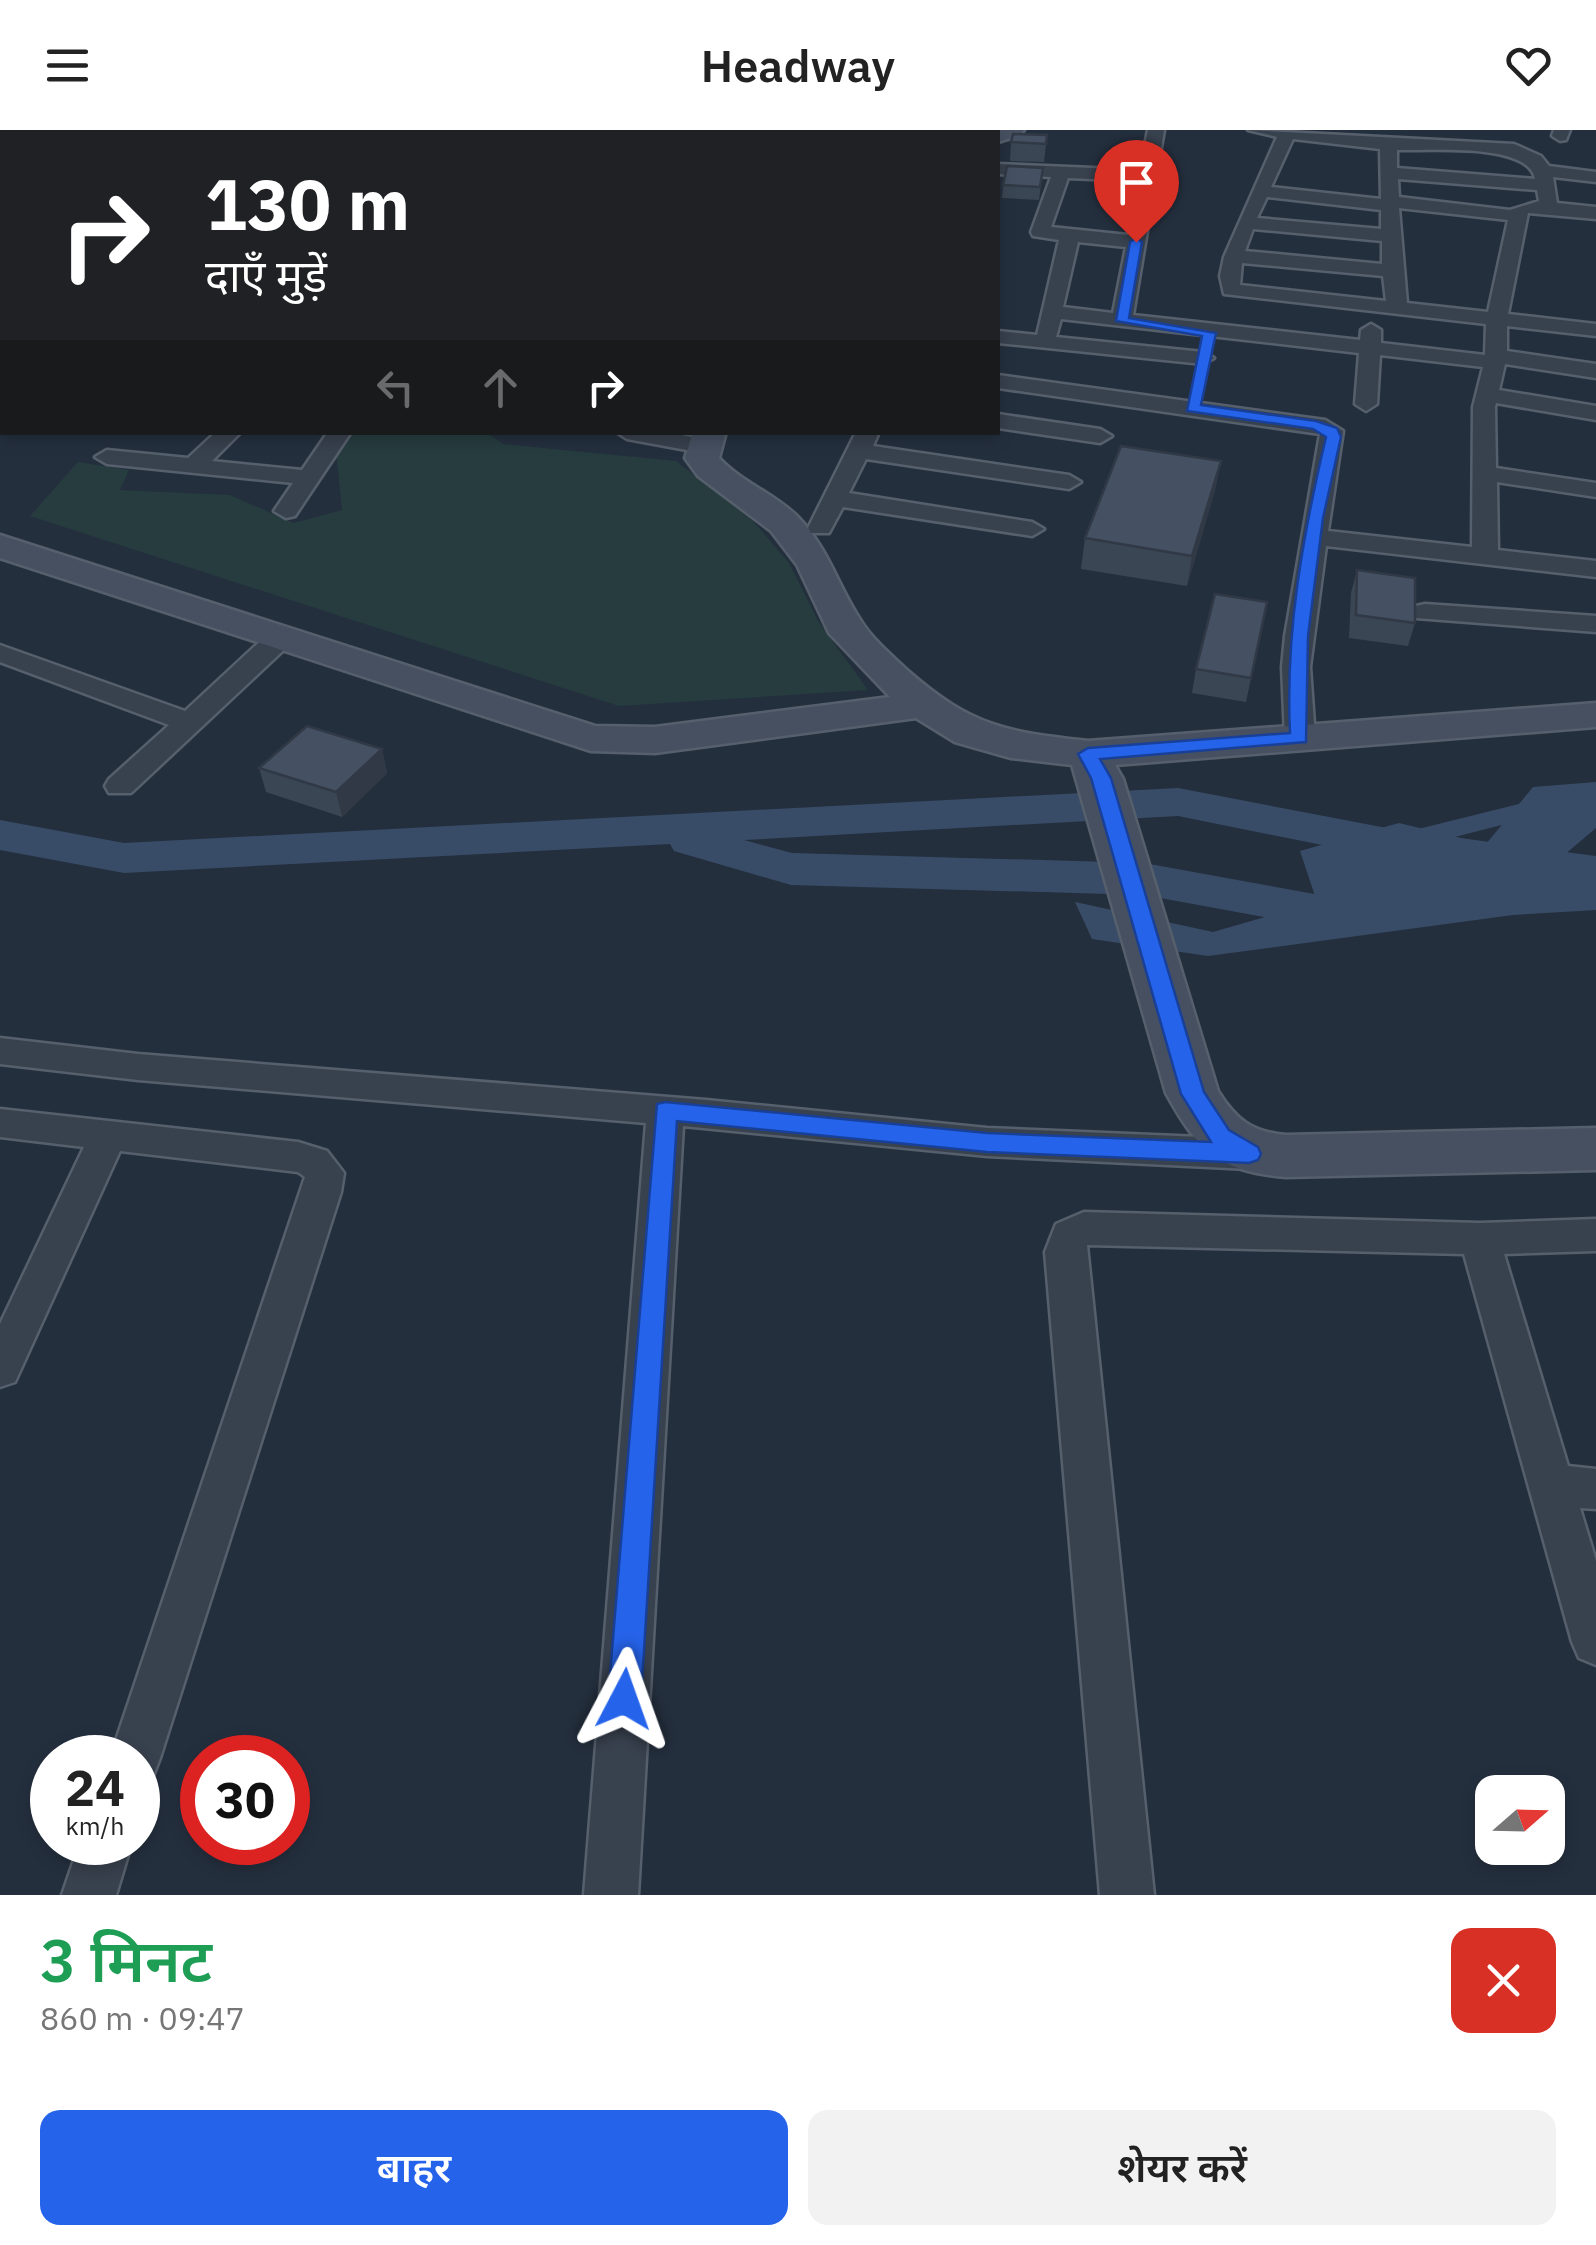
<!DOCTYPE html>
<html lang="hi">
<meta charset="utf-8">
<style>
:root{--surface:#fff;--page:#f2f2f2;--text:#222;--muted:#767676;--accent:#2563eb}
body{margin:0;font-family:"IBM Plex Sans","Noto Sans Devanagari",sans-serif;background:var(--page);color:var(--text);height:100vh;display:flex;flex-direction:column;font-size:38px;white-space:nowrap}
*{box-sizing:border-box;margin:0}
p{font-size:32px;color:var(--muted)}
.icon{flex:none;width:55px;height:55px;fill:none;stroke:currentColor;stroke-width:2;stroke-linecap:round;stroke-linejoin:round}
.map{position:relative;height:1765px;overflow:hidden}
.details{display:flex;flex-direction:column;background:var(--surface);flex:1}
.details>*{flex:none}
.banner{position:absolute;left:0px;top:0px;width:1000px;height:305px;box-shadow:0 5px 15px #0003;background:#202124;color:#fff;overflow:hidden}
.needle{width:65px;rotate:70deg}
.fabs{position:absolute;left:1475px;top:1645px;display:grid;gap:20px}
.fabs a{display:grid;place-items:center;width:90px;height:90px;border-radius:20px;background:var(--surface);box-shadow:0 5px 15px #0003;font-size:50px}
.speed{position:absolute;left:30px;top:1605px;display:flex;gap:20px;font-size:50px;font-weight:700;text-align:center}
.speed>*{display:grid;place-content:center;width:130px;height:130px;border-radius:50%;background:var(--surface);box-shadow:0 5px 15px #0003;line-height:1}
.speed small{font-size:25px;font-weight:400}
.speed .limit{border:15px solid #d22;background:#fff;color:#111}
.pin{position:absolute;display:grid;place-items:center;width:85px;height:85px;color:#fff;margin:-102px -42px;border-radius:50% 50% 50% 0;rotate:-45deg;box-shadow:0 0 10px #0007}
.pin .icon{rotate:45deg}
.me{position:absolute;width:110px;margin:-55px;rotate:4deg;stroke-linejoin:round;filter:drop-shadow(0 0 8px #0008)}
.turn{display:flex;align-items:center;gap:35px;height:210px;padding:0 40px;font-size:45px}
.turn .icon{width:130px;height:130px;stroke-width:2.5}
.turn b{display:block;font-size:70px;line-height:85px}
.lanes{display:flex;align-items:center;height:95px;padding:0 40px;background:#0003;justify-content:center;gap:50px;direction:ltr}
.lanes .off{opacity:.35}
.round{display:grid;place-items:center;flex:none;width:105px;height:105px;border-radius:20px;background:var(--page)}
.headline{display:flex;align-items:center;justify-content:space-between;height:170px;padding:0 40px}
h1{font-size:60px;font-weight:600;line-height:75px;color:#1e9e55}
.primary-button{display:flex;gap:20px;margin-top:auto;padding:20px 40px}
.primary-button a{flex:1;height:115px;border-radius:20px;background:var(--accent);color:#fff;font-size:40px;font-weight:600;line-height:115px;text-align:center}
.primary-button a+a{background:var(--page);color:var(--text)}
header{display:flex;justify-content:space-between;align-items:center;height:130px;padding:0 40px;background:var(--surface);font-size:45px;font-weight:600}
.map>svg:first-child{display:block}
.green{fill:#263c3f}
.water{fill:#394c67}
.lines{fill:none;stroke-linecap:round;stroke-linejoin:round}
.canal{fill:#394c67;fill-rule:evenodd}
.river{fill:#394c67;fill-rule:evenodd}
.street-casing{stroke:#565f6c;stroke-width:5}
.secondary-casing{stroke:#565f6c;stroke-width:5}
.street{fill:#38414e;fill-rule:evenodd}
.secondary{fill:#465061;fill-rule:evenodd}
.wall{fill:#3b4654}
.shaded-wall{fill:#303945}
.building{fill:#455162;stroke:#303945;stroke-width:2.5}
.route{fill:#2563eb;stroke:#184099;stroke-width:2.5}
</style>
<header><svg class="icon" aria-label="menu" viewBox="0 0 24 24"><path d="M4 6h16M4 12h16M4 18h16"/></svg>Headway<svg class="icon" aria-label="heart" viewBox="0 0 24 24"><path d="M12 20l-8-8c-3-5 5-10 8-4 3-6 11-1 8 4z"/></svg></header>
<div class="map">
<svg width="1596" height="1765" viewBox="0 0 1596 1765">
<rect width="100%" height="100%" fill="#242f3e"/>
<!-- green -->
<polygon class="green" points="347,303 487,303 504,314 676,331 753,391 789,433 818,491 868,560 619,576 30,386 78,332 129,340 120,360 230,365 294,393 342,380 336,322"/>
<!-- water -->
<polygon class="water" points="1596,652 1596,698 1551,736 1596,740 1596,780 1513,785 1208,826 1092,809 1075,772 1213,802 1317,772 1300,721 1399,693 1486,714 1533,657"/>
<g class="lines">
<!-- canal -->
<polygon class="canal" points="1596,655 1596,671 1400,721 1387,712 1390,706"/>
<!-- river -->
<polygon class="river" points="1178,658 1392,699 1596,726 1596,758 1392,729 1178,686 744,710 792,723 1144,733 1320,765 1368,749 1385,754 1392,765 1385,776 1323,798 1144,765 791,755 674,721 670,714 124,743 0,720 0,690 124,713"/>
<defs>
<g id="street">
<path d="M 1148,0 L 1164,0 L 1133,185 L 1360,210 L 1361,200 L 1371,194 L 1381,200 L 1381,213 L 1485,225 L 1486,194 L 1224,164 L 1220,146 L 1224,127 L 1277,7 L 1248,0 L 1514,14 L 1541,26 L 1549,36 L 1596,42 L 1596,52 L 1553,47 L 1557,73 L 1596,77 L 1596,89 L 1528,83 L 1508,184 L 1596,194 L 1596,206 L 1507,196 L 1507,221 L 1596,234 L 1596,248 L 1505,234 L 1499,260 L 1596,276 L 1596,290 L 1496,273 L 1495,277 L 1496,338 L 1596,353 L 1596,367 L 1497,352 L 1498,420 L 1596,431 L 1596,447 L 1326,416 L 1310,537 L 1315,608 L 1310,614 L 1290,614 L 1285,608 L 1282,537 L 1285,506 L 1320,304 L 998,258 L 998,245 L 1325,290 L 1343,301 L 1328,401 L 1472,417 L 1473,277 L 1483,237 L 1380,225 L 1377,274 L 1366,281 L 1355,274 L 1359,223 L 1061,189 L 1056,207 L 1203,222 L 1214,228 L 1203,234 L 998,213 L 998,201 L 1037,205 L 1059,110 L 1033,106 L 1031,102 L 1051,47 L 998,44 L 998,34 L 1140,40 ZM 1293,9 L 1380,19 L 1381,69 L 1271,57 ZM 1397,20 C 1428,21 1529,12 1535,49 L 1397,38 ZM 1068,48 L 1138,51 L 1128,105 L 1051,97 ZM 1398,49 L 1537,60 L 1539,71 L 1510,80 L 1399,67 ZM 1267,67 L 1381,80 L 1381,99 L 1257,88 ZM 1399,78 L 1508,90 L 1488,182 L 1407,173 ZM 1253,99 L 1382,111 L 1382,134 L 1245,121 ZM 1078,112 L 1126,117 L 1113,183 L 1063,177 ZM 1242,133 L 1383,146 L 1386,171 L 1240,155 Z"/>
<polygon points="1554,0 1570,0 1566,10 1560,11 1552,6"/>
<polygon points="2,122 2,135 0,136 0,123"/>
<polygon points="998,284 1100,299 1112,306 1100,313 998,298"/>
<polygon points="216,302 241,302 212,331 302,340 328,302 351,302 295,386 286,388 274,381 293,353 107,334 95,327 107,320 188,328"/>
<polygon points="616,302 667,302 711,311 715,316 703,323 627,309"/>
<polygon points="856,302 879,302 873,316 1069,345 1081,352 1069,359 866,329 849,363 1032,392 1044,399 1032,406 843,377 829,403 811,403 808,398"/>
<polygon points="1425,474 1596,486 1596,502 1416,488 1412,482 1416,476"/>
<polygon points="279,501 289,503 293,509 289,515 131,663 109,663 105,656 109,649 169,595 0,532 0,515 185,581 269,503"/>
<polygon points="0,908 138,924 706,970 987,998 1249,1009 1262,1014 1268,1024 1262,1034 1249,1039 987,1026 683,996 638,1765 584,1765 646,993 138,950 0,934"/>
<polygon points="0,979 298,1012 327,1021 344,1043 341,1062 160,1628 153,1646 138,1652 138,1628 110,1628 305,1047 298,1042 120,1021 15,1252 0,1257 0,1194 84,1017 0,1007"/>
<polygon points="1084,1082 1480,1093 1596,1089 1596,1121 1504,1124 1568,1336 1596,1339 1596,1379 1580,1378 1596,1431 1596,1535 1579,1528 1572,1512 1464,1124 1087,1115 1154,1765 1100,1765 1045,1122 1056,1094"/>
<polygon points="80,1712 132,1712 116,1765 62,1765"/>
</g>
<g id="secondary">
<polygon points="195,0 251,0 252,2 197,2"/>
<polygon points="989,0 1024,0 1020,5 998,12 998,2 988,2"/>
<path d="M 693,302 L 726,302 L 719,328 C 741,352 775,364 798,387 C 830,421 837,455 861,491 C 873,510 892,526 908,541 C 972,597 1007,602 1088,611 L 1596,573 L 1596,597 L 1115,635 L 1123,649 L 1218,961 C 1236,990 1252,1002 1286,1005 L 1596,998 L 1596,1040 L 1286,1047 C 1218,1041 1198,1021 1166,963 L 1072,635 L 1011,628 L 955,612 L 916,588 L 655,623 L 591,621 L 0,428 L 0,405 L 595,596 L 655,597 L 890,567 L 829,503 L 797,435 L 771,401 L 698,346 L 685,328 Z"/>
</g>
</defs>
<!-- street casing -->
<use href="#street" class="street-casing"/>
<!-- secondary casing -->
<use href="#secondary" class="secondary-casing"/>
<!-- street -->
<use href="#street" class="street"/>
<!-- secondary -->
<use href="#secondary" class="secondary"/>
</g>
<!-- wall -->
<g class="wall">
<polygon points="1047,5 1044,32 1010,31 1011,12"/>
<polygon points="1043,38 1039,70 1002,68 1003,55"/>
<polygon points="1221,331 1215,360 1187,456 1081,439 1085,408"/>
<polygon points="1357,440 1415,493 1408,516 1349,508 1351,463"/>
<polygon points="1267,472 1246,572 1192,563 1196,539"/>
<polygon points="382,619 387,643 342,687 266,662 259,638"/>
</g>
<!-- shaded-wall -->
<g class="shaded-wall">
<polygon points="1221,331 1215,360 1187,456 1192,426"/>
<polygon points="382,619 387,643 342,687 336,662"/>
</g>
<!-- building -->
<g class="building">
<polygon points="811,0 868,0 866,2 811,2"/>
<polygon points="1013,4 1047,5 1046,14 1011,12"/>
<polygon points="1007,36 1043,38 1040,57 1003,55"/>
<polygon points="1121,316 1221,331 1192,426 1085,408"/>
<polygon points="1357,440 1415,448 1415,493 1356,485"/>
<polygon points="1215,464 1267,472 1251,548 1196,539"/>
<polygon points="307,596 382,619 336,662 259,638"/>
</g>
<!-- route -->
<path class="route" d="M 1136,108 L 1142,112 L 1129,188 L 1216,203 L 1201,275 L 1316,291 L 1337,298 L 1341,307 L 1323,388 L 1308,506 L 1306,612 L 1100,629 L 1111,648 L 1204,962 L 1229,1000 L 1258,1017 L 1261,1024 L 1258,1030 L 1249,1033 L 987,1022 L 677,991 L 641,1569 L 636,1580 L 624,1585 L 613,1580 L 608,1569 L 657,974 L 665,972 L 987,1003 L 1211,1012 L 1181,964 L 1091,648 L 1078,624 L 1088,618 L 1290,603 C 1285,502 1303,405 1326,307 L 1313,299 L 1187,281 L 1202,206 L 1116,191 L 1130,112 Z"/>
</svg>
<div class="fabs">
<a><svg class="needle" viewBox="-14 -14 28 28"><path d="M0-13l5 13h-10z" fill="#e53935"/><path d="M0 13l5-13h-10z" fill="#767676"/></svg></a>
</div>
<div class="speed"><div>24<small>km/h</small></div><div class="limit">30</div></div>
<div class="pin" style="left:1136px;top:112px;background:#d93025"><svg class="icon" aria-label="arrive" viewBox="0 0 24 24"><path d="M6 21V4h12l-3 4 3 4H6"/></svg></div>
<svg class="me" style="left:624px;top:1569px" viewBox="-20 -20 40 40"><path d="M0-17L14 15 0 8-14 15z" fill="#2563eb" stroke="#fff" stroke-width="4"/></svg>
<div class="banner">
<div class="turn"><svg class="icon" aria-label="right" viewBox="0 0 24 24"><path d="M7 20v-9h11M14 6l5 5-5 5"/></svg><div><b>130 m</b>दाएँ मुड़ें</div></div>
<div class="lanes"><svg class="icon off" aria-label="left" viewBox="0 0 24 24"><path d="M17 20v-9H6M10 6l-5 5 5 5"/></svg><svg class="icon off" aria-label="ahead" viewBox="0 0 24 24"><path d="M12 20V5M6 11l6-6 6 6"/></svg><svg class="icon" aria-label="right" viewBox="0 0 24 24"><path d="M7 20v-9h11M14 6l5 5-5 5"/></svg></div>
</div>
</div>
<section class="details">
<div class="headline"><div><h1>3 मिनट</h1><p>860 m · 09:47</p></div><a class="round" style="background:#d93025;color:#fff"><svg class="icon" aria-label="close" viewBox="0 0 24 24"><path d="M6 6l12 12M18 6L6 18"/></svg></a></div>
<div class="primary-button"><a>बाहर</a><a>शेयर करें</a></div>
</section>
